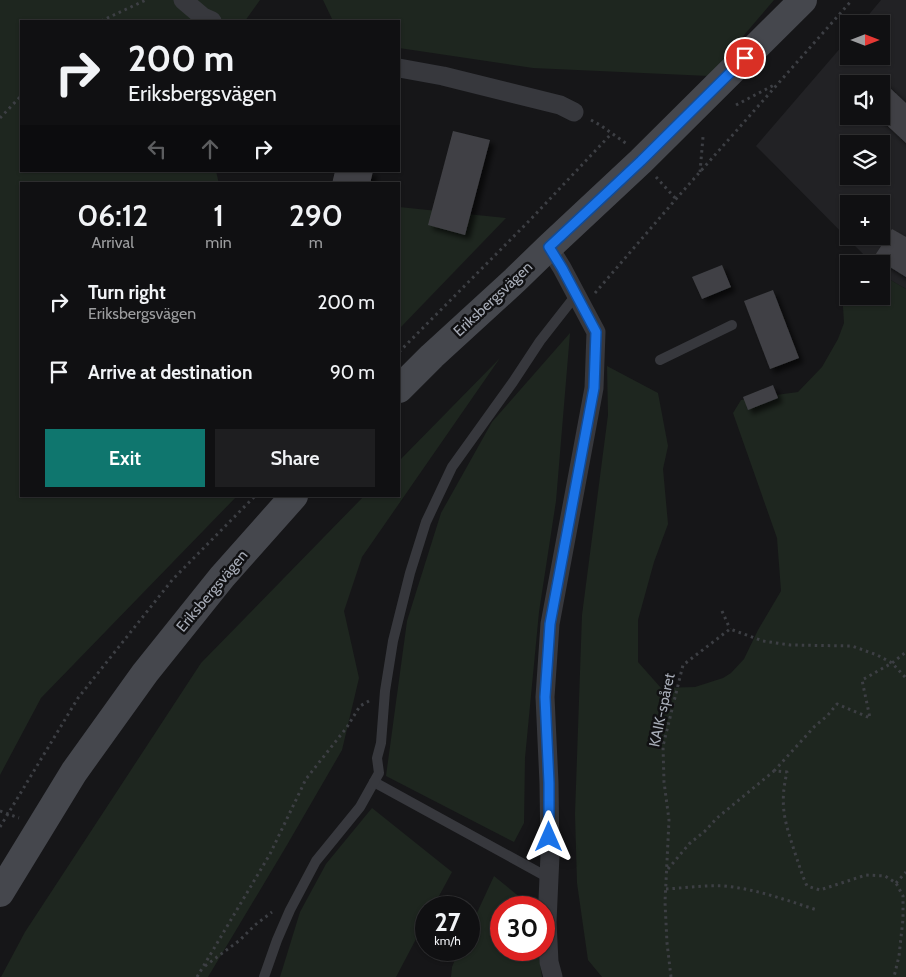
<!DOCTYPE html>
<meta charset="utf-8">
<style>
:root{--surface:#101012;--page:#1e1e20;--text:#f1f3f6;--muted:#9c9d9f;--line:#303032;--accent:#0f766e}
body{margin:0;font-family:Cabin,sans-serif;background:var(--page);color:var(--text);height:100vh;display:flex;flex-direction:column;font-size:19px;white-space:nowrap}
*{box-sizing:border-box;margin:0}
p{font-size:16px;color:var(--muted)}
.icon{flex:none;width:28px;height:28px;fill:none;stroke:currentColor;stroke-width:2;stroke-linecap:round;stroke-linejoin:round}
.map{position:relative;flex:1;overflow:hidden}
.sheet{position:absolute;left:20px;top:182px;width:380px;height:315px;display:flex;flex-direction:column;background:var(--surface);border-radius:0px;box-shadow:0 1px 4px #0004,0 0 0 1px var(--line)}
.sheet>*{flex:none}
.hud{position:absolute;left:20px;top:20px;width:380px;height:152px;border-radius:0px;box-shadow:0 1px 4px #0004,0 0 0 1px var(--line);background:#101012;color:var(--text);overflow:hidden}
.needle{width:32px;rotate:90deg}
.buttons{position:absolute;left:840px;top:15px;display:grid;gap:10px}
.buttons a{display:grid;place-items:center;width:50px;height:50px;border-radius:0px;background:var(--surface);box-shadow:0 1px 4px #0004,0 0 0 1px var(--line);font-size:25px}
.speed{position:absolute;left:415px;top:896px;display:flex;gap:10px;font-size:25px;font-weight:700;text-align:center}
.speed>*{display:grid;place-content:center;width:65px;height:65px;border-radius:50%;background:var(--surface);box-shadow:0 1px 4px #0004,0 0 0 1px var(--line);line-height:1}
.speed small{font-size:12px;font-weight:400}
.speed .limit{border:8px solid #d22;background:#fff;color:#111}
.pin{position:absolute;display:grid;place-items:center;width:42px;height:42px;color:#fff;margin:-21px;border:2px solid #fff;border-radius:50%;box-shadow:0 1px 5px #0007}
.me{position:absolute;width:55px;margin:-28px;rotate:0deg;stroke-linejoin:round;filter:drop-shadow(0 0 4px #0008)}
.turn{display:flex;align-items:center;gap:18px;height:105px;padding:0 25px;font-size:22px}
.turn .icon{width:65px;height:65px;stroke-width:2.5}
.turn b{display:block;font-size:35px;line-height:42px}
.lanes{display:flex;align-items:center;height:48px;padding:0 25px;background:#0003;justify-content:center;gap:25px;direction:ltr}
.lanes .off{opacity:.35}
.eta{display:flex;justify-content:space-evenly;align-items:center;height:85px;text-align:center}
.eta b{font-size:30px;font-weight:600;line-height:35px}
.action{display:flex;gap:10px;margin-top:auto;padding:10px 25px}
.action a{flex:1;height:58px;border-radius:0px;background:var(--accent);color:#fff;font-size:20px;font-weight:600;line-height:58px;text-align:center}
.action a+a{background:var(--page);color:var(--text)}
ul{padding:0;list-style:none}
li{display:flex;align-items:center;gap:15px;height:70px;padding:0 25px}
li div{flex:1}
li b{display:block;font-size:19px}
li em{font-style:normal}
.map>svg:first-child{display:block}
.built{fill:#222225;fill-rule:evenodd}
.green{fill:#1e261f}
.building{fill:#404145;filter:url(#shadow)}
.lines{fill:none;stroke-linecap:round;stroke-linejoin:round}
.path{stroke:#3d3f44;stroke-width:3;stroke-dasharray:2.5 4;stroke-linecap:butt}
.lane{stroke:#37383d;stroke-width:10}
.street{stroke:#37383d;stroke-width:19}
.secondary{stroke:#45474d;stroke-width:28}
.route-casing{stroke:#114b97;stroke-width:12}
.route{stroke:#1a73e8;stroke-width:9}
.labels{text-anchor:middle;stroke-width:5;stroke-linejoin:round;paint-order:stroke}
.street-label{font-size:15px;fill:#a8adb8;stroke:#111113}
</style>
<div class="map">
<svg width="906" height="977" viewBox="0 0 906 977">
<defs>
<filter id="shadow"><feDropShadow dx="4.5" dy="4.5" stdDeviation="2.5" flood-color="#0009"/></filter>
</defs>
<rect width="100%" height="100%" fill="#161618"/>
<!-- built -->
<path class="built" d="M 881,0 L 906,0 L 906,289 L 887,278 L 881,272 L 881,264 L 873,264 L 756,146 L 849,38 L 849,56 L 881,56 L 881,24 L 861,24 ZM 849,84 L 881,84 L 881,116 L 849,116 ZM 849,144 L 881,144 L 881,176 L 849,176 ZM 849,204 L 881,204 L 881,236 L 849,236 Z"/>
<!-- green -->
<g class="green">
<polygon points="0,0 260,0 245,21 21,21 21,171 216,171 219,184 21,184 21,496 237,496 41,698 0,775"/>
<polygon points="323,0 774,0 709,76 533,68 399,48 399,21 333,21"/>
<polygon points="399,207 506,218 399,329"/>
<polygon points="887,278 906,289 906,977 602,977 588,960 577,883 575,814 582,615 608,415 607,366 658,393 668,446 663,469 668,524 654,562 638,620 638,662 661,688 695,687 723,678 731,673 744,659 758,630 781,591 777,538 733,413 741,400 798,392 822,367 838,339 844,323 842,290 849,288 849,296 881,296 881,279"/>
<polygon points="570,333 556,501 539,612 525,758 524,823 514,842 386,776 407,621 441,513 492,422"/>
<polygon points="500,358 362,557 344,611 359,678 342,750 287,845 208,977 1,977 25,932 201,663 364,496 399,496 399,461"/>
<polygon points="372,808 452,872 433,907 426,908 426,920 396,977 280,977 300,912 326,864"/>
<polygon points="494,876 532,907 501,908 501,950 538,950 542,977 451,977 452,967 459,950 469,950 469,930"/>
</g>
<!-- building -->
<g class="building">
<polygon points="875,74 906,103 906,143 877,116 881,116 881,84 866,84"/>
<polygon points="453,131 490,140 465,235 428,225"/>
<polygon points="335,171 373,171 370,184 332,184"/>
<polygon points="892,229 906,237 906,277 874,257"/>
<polygon points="722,265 731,287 702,299 692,277"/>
<polygon points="773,290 799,358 770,369 744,301"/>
<polygon points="773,385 778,398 748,410 743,397"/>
</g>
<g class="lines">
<!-- path -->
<g class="path">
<polyline points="101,21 146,0"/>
<polyline points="736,105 776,84"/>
<polyline points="0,118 21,96"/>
<polyline points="591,120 600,125 627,144"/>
<polyline points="700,172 703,137"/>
<polyline points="656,177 676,199"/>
<polyline points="595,293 676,199 852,0"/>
<polyline points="399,352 530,220 612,133"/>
<polyline points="722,611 730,629"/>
<polyline points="774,771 815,726 827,716 837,704 870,718 862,680 892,663 906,652"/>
<polyline points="0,811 19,818"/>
<polyline points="0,827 78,698 173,579 255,496"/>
<path d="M 668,869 L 689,844 L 705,831 L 717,818 L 774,771 L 787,772 C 779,806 785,822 795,853 C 799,865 802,875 807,886 L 820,890 L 866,875 L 885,876 L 896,883 L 903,896 L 903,919 L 899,956 L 894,977"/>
<polyline points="896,883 906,872"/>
<path d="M 666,889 C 685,888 704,885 724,886 C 756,889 786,900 817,910"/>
<polyline points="205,966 240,940 255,925 272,912"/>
<polyline points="197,977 270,854 306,779 347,727 360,706 369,701"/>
<polyline points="671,977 667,943 665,902 669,820 664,782 663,746 683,665 730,629 763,641 790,645 852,646 877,655 892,663 906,678"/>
</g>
<!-- lane -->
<g class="lane">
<polyline points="660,360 732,325"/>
<polyline points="374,782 549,878"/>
<polyline points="264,977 277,940 290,910 316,861 360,807 379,773 377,758 381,743 385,691 393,641 410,573 426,522 452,467 513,382 540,341 576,295"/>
</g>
<!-- street -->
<g class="street">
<polyline points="183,0 203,17 212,21"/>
<polyline points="399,68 443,76 560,105 574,112"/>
<polyline points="549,247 562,268 596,332 594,388 550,624 545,697 549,783 550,855 547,922 549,962 553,977"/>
</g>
<!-- secondary -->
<g class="secondary">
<polyline points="399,389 432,356 515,280 549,247 641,161 803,0"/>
<polyline points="0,893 74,772 145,673 222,577 294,496"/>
</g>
</g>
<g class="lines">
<defs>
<polyline id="route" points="549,837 549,783 545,697 550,624 594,388 596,332 562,268 549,247 641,161 745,58"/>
</defs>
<!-- route casing -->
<use href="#route" class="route-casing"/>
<!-- route -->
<use href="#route" class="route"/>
</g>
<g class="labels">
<!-- street labels -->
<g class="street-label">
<text transform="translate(493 299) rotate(-43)" y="5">Eriksbergsvägen</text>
<text transform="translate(212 591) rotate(-50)" y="5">Eriksbergsvägen</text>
<text transform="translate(662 710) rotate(-78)" y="5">KAIK-spåret</text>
</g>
</g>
</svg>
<div class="buttons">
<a><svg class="needle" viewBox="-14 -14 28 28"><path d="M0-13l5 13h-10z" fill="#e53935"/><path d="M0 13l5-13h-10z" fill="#9c9d9f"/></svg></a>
<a><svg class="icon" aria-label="sound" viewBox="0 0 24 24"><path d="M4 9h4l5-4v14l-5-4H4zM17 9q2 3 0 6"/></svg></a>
<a><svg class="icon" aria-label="layers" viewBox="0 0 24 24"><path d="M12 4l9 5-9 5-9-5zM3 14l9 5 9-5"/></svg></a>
<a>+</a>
<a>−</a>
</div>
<div class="speed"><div>27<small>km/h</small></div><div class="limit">30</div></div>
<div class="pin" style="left:745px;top:58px;background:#d93025"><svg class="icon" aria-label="arrive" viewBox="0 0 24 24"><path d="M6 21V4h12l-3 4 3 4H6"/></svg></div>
<svg class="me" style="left:549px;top:837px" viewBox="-20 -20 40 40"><path d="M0-17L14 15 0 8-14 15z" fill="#1a73e8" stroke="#fff" stroke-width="4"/></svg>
<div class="hud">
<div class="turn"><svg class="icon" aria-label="right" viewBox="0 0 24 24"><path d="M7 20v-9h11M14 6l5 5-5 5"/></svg><div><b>200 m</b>Eriksbergsvägen</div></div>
<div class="lanes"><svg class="icon off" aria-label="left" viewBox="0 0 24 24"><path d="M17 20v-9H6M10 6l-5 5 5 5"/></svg><svg class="icon off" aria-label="ahead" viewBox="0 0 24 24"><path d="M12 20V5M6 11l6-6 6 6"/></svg><svg class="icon" aria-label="right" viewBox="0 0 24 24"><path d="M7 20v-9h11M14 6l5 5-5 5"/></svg></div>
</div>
<section class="sheet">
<div class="eta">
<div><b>06:12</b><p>Arrival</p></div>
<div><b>1</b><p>min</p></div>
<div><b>290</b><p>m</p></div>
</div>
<ul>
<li><svg class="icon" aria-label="right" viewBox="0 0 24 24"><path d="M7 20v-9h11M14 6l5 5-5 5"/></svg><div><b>Turn right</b><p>Eriksbergsvägen</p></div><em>200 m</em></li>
<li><svg class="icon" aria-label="arrive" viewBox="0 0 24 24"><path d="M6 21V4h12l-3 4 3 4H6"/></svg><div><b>Arrive at destination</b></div><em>90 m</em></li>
</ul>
<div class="action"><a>Exit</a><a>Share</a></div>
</section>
</div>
